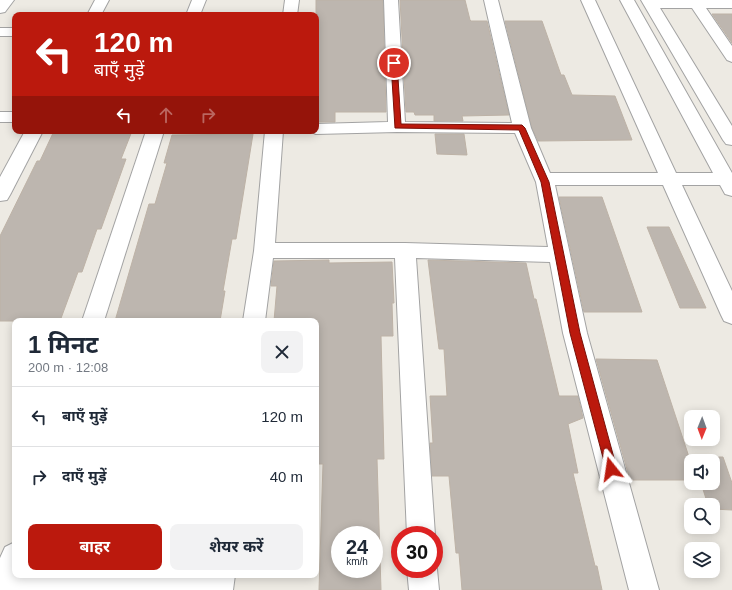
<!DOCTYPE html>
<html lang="hi">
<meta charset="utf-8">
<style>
:root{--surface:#fff;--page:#f2f2f3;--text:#1f2937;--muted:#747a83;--line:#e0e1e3;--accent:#bb190d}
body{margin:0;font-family:Arial,"Noto Sans Devanagari",sans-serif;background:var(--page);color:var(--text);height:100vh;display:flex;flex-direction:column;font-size:15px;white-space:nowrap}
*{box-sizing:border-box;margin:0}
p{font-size:13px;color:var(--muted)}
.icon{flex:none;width:22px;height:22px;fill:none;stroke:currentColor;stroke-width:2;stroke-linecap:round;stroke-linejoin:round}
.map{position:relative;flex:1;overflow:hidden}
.side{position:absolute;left:12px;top:318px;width:307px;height:260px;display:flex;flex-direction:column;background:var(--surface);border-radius:8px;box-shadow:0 2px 10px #0003}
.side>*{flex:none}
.hud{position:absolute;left:12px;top:12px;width:307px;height:122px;border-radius:8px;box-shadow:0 2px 10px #0003;background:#bb190d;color:#fff;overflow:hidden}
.needle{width:26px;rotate:181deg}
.tools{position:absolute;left:684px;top:410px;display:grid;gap:8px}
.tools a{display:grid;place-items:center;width:36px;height:36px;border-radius:8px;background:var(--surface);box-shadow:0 2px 10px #0003;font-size:20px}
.speed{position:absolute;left:331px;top:526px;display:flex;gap:8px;font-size:20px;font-weight:700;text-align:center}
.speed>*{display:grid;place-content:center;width:52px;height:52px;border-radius:50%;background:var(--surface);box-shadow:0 2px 10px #0003;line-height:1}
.speed small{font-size:10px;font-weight:400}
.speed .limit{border:6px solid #d22;background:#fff;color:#111}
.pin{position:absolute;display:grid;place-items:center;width:34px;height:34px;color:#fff;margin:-17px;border:2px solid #fff;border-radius:50%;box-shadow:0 1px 4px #0007}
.me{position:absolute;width:44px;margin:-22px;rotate:345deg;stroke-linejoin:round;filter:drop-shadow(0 0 3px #0008)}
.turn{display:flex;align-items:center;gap:14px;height:84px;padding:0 16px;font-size:18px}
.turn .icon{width:52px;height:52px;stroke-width:2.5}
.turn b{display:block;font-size:28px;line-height:34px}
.lanes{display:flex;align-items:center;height:38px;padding:0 16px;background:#0003;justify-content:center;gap:20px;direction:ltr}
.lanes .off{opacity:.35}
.round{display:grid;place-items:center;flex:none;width:42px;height:42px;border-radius:8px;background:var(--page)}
.overview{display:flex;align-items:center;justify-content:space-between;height:68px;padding:0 16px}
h1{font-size:24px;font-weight:700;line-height:30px}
.cta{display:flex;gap:8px;margin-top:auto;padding:8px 16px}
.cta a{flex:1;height:46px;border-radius:8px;background:var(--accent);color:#fff;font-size:16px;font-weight:700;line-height:46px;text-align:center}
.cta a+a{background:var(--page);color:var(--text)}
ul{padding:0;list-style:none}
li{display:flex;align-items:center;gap:12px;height:60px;padding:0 16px;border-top:1px solid var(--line)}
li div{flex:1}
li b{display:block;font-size:15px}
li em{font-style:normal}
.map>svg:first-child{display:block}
.building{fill:#bdb6af;stroke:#bdb2a6;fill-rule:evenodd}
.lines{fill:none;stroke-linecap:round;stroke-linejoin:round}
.minor-casing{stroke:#a3a3a3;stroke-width:2}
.minor{fill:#fff;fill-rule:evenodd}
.route{fill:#bb190d;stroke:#7a1008}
</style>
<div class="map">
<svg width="732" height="590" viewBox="0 0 732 590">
<rect width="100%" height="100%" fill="#edeae3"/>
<!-- building -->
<g class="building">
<polygon points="316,0 383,0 386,112 335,112 335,122 316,122"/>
<polygon points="400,0 465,0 470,20 471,21 487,21 509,115 462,116 463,121 434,121 434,115 415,115 414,112 406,112"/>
<polygon points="712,14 732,14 732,43"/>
<polygon points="505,21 542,21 561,75 564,75 572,95 615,96 632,140 538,141 532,128"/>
<polygon points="54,131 132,131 121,159 126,159 101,229 97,229 82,272 78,272 60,321 0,321 0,236 37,161 40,161"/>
<polygon points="253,134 236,239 232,239 223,291 225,291 220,321 115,321 149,204 155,204 167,163 164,163 172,135"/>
<polygon points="435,134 464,134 467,155 437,154"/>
<polygon points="559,197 602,197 642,312 584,312"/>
<polygon points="647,227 669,227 706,308 680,308"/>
<path d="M 329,260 L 329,263 L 392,262 L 394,303 L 392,303 L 393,336 L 381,336 L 384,459 L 377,459 L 381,590 L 319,590 L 323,464 L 316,464 L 316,321 L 274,321 L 277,286 L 271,286 L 274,261 ZM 340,535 L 374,535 L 374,569 L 340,569 Z"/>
<polygon points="428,260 526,263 534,299 536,299 559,396 578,396 583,418 568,424 578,473 573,473 595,566 597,566 602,590 462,590 459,553 456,553 449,476 432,476 430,443 433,443 430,396 447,396 444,349 439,349"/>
<polygon points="596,359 657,360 689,457 723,457 732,483 732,510 713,509 713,505 708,505 701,483 713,483 713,461 691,461 691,480 630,480"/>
</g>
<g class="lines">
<defs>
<g id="minor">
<polygon points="0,0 14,0 5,12 0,13"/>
<polygon points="95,0 109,0 101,15 87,15"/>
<polygon points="192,0 206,0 200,15 186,15"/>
<polygon points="285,0 299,0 297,15 283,15"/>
<polygon points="384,0 398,0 405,122 512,123 484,0 498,0 531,128 550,173 658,173 581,0 595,0 676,173 713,173 620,0 634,0 732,173 732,196 725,194 720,185 682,185 732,291 732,324 724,321 721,315 663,185 555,185 587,333 659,590 629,590 563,333 550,262 416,258 435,535 434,538 434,535 407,535 395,258 273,258 265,321 243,321 254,251 265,131 283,131 275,243 405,243 548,247 536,182 515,133 397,132 316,134 309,131 316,131 316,124 388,122"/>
<polygon points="641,0 732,0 732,8 706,8 732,46 732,62 727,60 692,8 660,8 732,126 732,145 726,144 723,140"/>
<rect x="0" y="28" width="15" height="8"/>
<rect x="0" y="112" width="15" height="10"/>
<polygon points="25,131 43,131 10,195 7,200 0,201 0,177"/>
<polygon points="146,131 164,131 104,321 82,321"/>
<polygon points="15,542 15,575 235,575 233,590 0,590 0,558 5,547"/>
<polygon points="434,562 437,569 439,590 409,590 407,569 434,569"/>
</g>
</defs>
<!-- minor casing -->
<use href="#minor" class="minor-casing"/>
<!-- minor -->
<use href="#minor" class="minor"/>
</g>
<!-- route -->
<polygon class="route" points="394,61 397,63 401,124 522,125 525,128 549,182 580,333 617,469 615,473 611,474 607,473 606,469 570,333 541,182 519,130 395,128 391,63"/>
</svg>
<div class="tools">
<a><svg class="needle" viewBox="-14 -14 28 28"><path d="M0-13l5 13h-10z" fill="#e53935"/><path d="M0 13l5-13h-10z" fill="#747a83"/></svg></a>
<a><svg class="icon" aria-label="sound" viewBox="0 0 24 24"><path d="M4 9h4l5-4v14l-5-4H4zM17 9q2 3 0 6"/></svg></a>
<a><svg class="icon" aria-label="search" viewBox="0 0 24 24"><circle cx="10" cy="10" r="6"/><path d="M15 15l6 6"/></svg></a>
<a><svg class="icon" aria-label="layers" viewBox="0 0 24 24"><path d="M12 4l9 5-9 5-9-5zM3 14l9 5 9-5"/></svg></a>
</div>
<div class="speed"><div>24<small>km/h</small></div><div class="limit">30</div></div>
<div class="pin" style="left:394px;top:63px;background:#d93025"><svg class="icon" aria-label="arrive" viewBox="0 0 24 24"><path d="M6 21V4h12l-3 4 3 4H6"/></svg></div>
<svg class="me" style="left:611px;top:469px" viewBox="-20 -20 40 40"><path d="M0-17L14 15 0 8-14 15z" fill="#bb190d" stroke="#fff" stroke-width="4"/></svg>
<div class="hud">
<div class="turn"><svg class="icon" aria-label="left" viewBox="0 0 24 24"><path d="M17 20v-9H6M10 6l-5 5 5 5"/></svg><div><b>120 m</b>बाएँ मुड़ें</div></div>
<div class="lanes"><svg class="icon" aria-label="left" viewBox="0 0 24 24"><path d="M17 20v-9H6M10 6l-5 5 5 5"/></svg><svg class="icon off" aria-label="ahead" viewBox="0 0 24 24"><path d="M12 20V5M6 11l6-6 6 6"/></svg><svg class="icon off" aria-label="right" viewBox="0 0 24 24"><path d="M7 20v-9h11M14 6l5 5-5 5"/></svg></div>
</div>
<section class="side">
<div class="overview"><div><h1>1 मिनट</h1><p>200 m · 12:08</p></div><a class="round"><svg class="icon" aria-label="close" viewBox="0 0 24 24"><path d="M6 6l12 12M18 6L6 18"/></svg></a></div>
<ul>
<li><svg class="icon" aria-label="left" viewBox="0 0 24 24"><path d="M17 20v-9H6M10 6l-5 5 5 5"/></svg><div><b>बाएँ मुड़ें</b></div><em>120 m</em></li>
<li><svg class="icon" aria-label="right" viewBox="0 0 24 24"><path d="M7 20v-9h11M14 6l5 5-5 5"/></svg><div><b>दाएँ मुड़ें</b></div><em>40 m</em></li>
</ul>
<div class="cta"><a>बाहर</a><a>शेयर करें</a></div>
</section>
</div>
